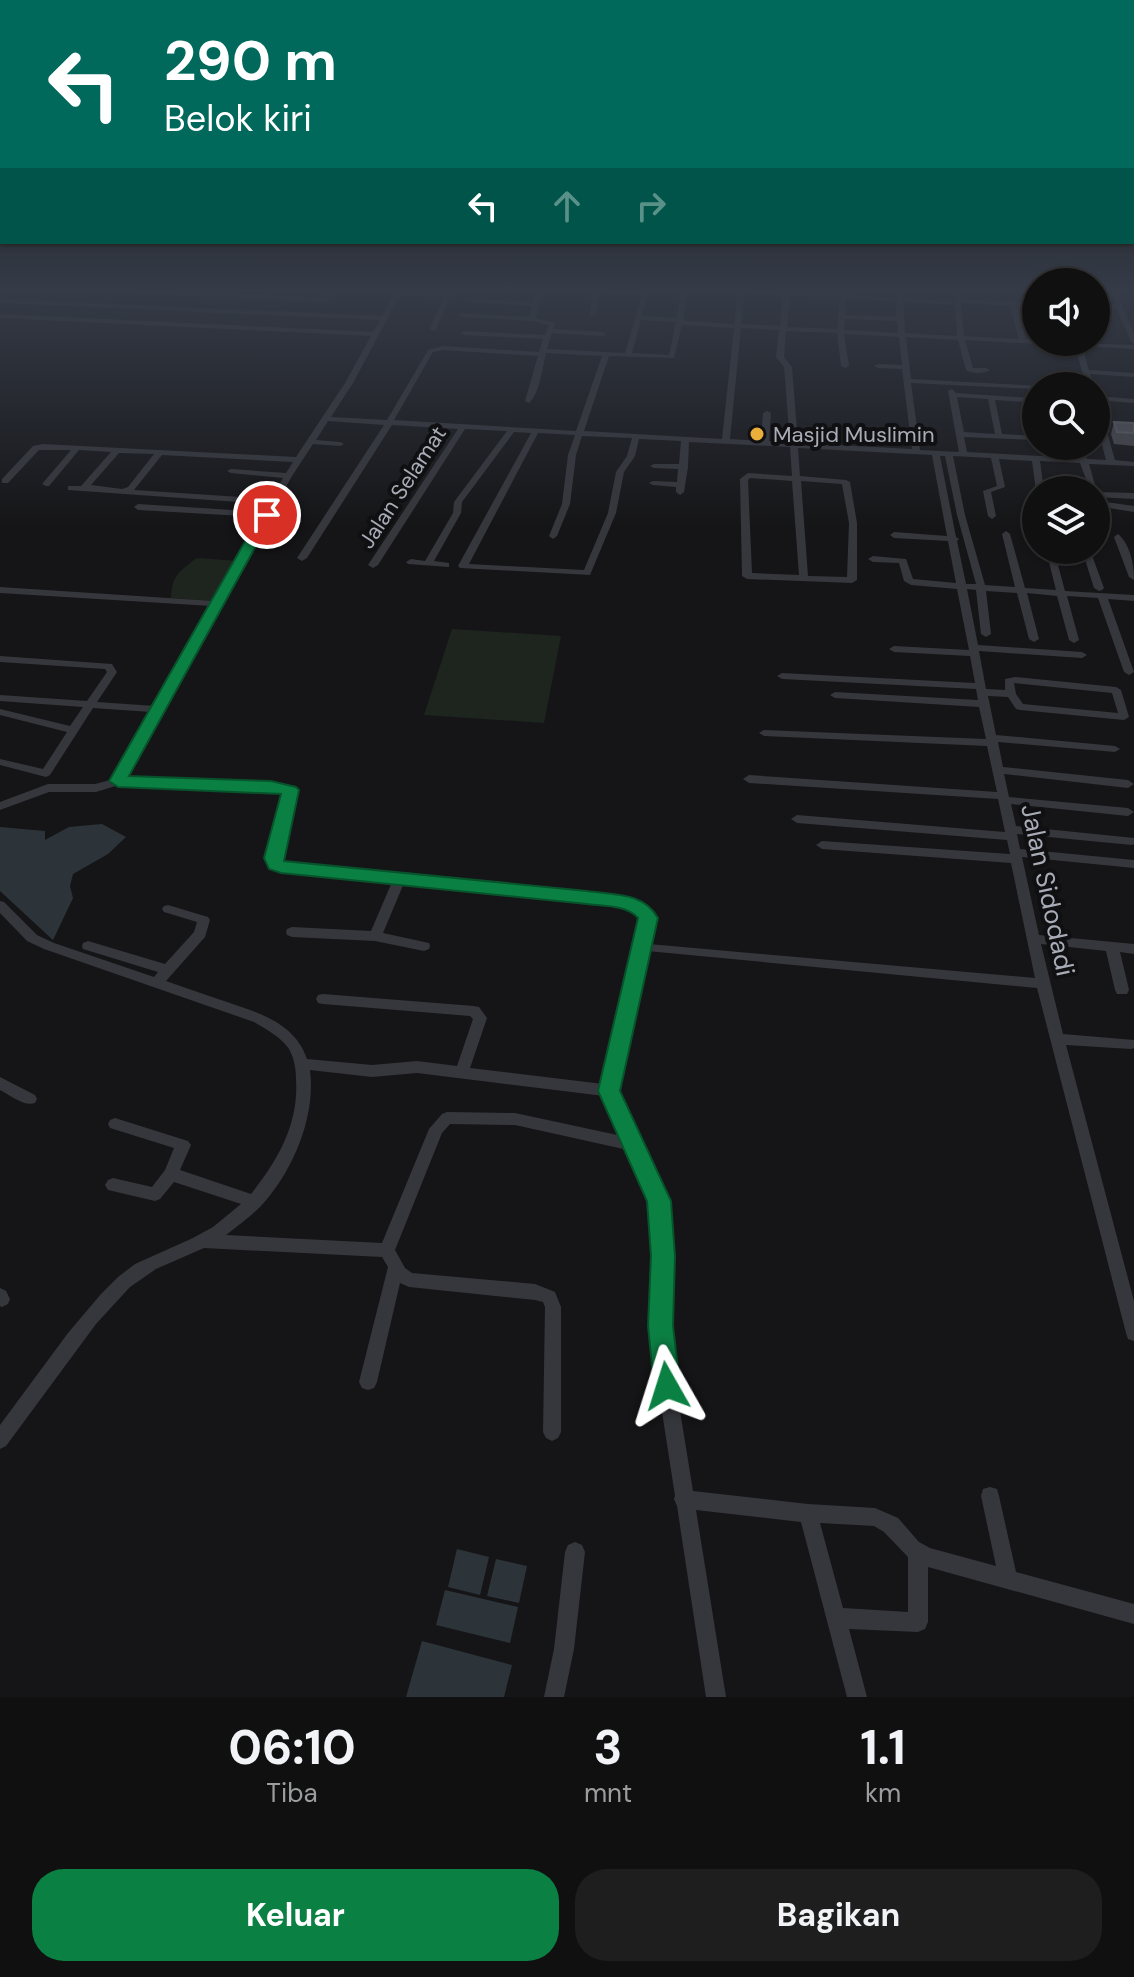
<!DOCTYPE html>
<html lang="id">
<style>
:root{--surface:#101011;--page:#1e1e1f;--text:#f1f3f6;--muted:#9c9d9f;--line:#303031;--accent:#0b8043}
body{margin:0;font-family:"DM Sans",sans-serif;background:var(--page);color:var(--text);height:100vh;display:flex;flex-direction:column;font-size:30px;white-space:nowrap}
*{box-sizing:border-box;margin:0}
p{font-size:26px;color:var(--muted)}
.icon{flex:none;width:44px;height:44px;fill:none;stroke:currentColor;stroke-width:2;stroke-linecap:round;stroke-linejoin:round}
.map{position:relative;height:1697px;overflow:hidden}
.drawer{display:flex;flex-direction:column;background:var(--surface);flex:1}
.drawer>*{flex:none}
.hud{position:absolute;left:0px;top:0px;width:1134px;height:244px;box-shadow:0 2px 6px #0004,0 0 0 2px var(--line);background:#00695c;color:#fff;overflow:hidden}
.tools{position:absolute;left:1022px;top:268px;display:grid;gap:16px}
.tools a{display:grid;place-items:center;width:88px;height:88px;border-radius:50%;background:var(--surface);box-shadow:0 2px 6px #0004,0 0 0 2px var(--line);font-size:40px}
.pin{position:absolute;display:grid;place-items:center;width:68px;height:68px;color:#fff;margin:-34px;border:4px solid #fff;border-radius:50%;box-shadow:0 2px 8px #0007}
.me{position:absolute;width:88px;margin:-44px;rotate:354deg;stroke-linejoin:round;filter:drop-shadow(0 0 6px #0008)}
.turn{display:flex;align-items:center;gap:28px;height:168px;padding:0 32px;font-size:36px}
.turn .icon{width:104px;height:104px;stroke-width:2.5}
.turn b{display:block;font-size:56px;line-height:68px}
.lanes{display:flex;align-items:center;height:76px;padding:0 32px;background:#0003;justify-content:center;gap:40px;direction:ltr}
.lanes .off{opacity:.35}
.eta{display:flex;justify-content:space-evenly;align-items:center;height:136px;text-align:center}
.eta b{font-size:48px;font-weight:700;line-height:56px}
.primary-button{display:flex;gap:16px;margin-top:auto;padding:16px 32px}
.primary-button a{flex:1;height:92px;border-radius:32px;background:var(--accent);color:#fff;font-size:32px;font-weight:700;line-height:92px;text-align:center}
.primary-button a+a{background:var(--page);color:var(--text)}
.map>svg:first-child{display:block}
.green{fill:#1d251e}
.water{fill:#2c343a}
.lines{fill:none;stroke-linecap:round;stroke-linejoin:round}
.minor{fill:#36373c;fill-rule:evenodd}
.wall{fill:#49494f}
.building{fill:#53545a;stroke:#616268;stroke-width:2}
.route{fill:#0b8043;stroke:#07532c;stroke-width:2}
.poi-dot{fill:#eaae3a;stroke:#101012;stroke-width:3}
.labels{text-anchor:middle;stroke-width:8;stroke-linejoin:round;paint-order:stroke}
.far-poi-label{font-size:22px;fill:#a8acb6;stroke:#101012;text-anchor:start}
.far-street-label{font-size:22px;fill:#a8acb6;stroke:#101012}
.street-label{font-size:26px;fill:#a8acb6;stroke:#101012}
</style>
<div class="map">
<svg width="1134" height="1697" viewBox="0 0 1134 1697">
<rect width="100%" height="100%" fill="#151517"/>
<!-- green -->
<g class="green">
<path d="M 197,558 L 238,561 L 215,601 L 171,598 C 172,576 179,571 197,558 Z"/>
<polygon points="452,629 561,636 544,723 424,715"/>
</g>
<!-- water -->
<g class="water">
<polygon points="102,824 126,837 108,854 73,874 70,886 73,898 53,940 0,891 0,827 45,831 45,840 69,827"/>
<polygon points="457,1549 489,1557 480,1595 448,1587"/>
<polygon points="496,1559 527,1566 519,1603 487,1596"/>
<polygon points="445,1590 518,1607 510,1643 436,1625"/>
<polygon points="422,1641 512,1665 504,1697 406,1697"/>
</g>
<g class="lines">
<!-- minor -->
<g class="minor">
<polygon points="105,290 154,290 324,298 330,290 336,290 326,302 108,292"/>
<path d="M 396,290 L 448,293 L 451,295 L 436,329 L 433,331 L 430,329 L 444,297 L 400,295 L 353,383 L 331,417 L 387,420 L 428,350 L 443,346 L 539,352 L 543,339 L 464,335 L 461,333 L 464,331 L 545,335 L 549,325 L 532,321 L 461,317 L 458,315 L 461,313 L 529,317 L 532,306 L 467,302 L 464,300 L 467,298 L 533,302 L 536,290 L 542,290 L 536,318 L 555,323 L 554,329 L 603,332 L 606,334 L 603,336 L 552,333 L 547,349 L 625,353 L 642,295 L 599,293 L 596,314 L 593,316 L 590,314 L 593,292 L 577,290 L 649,290 L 642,316 L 676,318 L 682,290 L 688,290 L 683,318 L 685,321 L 734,324 L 738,292 L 729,290 L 790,290 L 840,294 L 841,290 L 847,290 L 847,295 L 896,298 L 896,290 L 902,290 L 902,298 L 955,301 L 954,290 L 960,290 L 961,299 L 1036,303 L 1036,307 L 1017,306 L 1026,339 L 1036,340 L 1036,342 L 1134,345 L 1134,349 L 1082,346 L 1089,370 L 1134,373 L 1134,377 L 1090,374 L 1094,386 L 1086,386 L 1075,346 L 965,340 L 973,368 L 986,368 L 990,370 C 985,374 971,374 966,370 L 958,340 L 906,337 L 911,379 L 1039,386 L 1036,386 L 1036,389 L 911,383 L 920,450 L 959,452 L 948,391 L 952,389 L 956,393 L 1031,398 L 1035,400 L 1036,423 L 1032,421 L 1028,402 L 995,400 L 1002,434 L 1036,436 L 1036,440 L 964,437 L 967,452 L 1079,458 L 1074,446 L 1082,446 L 1087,459 L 1106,460 L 1096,422 L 1096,406 L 1100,408 L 1115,460 L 1134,462 L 1134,466 L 1089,464 L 1097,492 L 1134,493 L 1134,499 L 1096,497 L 1096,490 L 1090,490 L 1080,463 L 1040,461 L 1044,490 L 1036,490 L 1032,461 L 999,459 L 1005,487 L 991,492 L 996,516 L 992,519 L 988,516 L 983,491 L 997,486 L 991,458 L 953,456 L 965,515 L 985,585 L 1015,587 L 1002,534 L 1006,531 L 1010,534 L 1025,588 L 1056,590 L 1046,550 L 1054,550 L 1065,591 L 1134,595 L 1134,601 L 1108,599 L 1134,672 L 1129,675 L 1124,672 L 1098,598 L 1067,596 L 1079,640 L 1074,643 L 1069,640 L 1057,596 L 1027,593 L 1039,639 L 1034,642 L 1029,639 L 1017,593 L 986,591 L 991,634 L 986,637 L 981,634 L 976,590 L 967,589 L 978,645 L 1082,652 L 1087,655 L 1082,658 L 979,651 L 986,689 L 1005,690 L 1005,679 L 1015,677 L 1116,687 L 1121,690 L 1129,717 L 1124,720 L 1020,710 L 1016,709 L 1008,697 L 988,696 L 996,735 L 1115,746 L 1120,749 L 1115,752 L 998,742 L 1003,767 L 1128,780 L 1134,784 L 1128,788 L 1004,774 L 1009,797 L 1128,808 L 1134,812 L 1128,816 L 1011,804 L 1016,826 L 1134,838 L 1134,844 L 1132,845 L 1017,834 L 1020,849 L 1134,860 L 1134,868 L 1022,857 L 1039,935 L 1134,944 L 1134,954 L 1120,952 L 1129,990 L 1127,994 L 1117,994 L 1115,990 L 1106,951 L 1041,944 L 1063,1034 L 1134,1040 L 1134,1048 L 1131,1049 L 1066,1045 L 1134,1301 L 1134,1341 L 1128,1339 L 1126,1333 L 1037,988 L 647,951 L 616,1091 L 667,1201 L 671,1256 L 669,1326 L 676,1386 L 693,1491 L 808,1504 L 875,1508 L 898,1518 L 919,1542 L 930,1548 L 996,1566 L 981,1496 L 983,1489 L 990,1487 L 997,1489 L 999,1496 L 1016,1572 L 1134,1604 L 1134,1624 L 928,1567 L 928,1622 L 925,1629 L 918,1632 L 849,1629 L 867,1697 L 847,1697 L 801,1522 L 696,1510 L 726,1697 L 706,1697 L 677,1506 L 674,1499 L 675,1496 L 658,1386 L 653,1326 L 655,1256 L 651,1201 L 628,1150 L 515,1125 L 450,1124 L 442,1133 L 395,1250 L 405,1268 L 412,1273 L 535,1284 L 555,1292 L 561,1307 L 561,1432 L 558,1438 L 552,1441 L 546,1438 L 543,1432 L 545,1307 L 543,1302 L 535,1300 L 409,1287 L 400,1283 L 377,1382 L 374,1388 L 368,1390 L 362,1388 L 359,1382 L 388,1267 L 382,1257 L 204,1248 L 156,1269 L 130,1287 L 96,1324 L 6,1446 L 0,1449 L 0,1425 L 68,1333 L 101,1294 L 118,1277 L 135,1264 L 193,1238 L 213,1227 L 241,1204 L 174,1182 L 160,1199 L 155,1201 L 108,1190 L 105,1185 L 108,1180 L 113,1178 L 152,1187 L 165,1170 L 174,1148 L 110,1128 L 108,1124 L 110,1120 L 115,1118 L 188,1141 L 191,1145 L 180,1170 L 251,1194 C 278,1160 299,1124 296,1079 C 296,1069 294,1058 289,1049 C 281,1037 266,1029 254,1022 L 44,949 L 27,941 L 0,913 L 0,901 L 4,902 L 37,935 L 54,943 L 154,977 L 158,972 L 83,949 L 82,946 L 83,943 L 88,941 L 165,964 L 194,932 L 197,922 L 164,912 L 162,909 L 164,906 L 168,905 L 208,917 L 210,920 L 205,937 L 166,981 C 186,988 206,995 227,1002 C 259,1013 295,1023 307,1059 L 372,1065 L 417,1061 L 457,1066 L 473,1019 L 470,1016 L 323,1004 L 318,1003 L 316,999 L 318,995 L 323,994 L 474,1006 L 479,1007 L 487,1018 L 470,1068 L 603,1084 L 642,918 L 633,910 L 612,904 L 404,883 L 383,933 L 429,943 L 430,946 L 429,949 L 424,951 L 375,941 L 292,937 L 287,935 L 286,932 L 287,929 L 292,927 L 371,931 L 392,882 L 281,871 L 271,868 L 267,858 L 284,792 L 271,790 L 119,785 L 96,792 L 49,792 L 0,810 L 0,802 L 48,784 L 95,784 L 114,779 L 151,712 L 93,708 L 50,775 L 46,777 L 0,765 L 0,759 L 43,769 L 67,732 L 0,715 L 0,709 L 70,726 L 83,707 L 0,701 L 0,695 L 87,701 L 107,672 L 105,669 L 0,662 L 0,656 L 112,664 L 117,672 L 97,702 L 155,706 L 211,606 L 0,593 L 0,587 L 214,601 L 261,517 L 138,510 L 134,507 L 138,504 L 264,512 L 268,504 L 68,490 L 68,486 L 81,486 L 111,452 L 79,450 L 49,486 L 46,486 L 42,484 L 71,450 L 39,450 L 8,483 L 2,483 L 2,479 L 33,446 L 43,444 L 296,457 L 345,383 L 371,336 L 0,318 L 0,314 L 373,332 L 380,320 L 0,303 L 0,299 L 382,316 ZM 744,293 L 783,295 L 780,326 L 741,324 ZM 790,295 L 840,298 L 837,329 L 787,327 ZM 846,299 L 896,301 L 897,317 L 845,315 ZM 903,302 L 955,305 L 957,336 L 905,333 ZM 961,303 L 1010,306 L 1019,339 L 964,336 ZM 845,319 L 897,321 L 898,333 L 844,330 ZM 641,320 L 676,322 L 669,355 L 632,353 ZM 682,325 L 734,328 L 722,439 L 584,431 L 609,356 L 674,358 ZM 741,328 L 779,330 L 776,357 L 784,367 L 790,442 L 769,441 L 771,413 L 767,411 L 763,413 L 761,441 L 730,439 ZM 786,331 L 837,333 L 841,366 L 845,368 L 849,366 L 844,334 L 899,337 L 902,365 L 878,364 L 874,366 L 878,368 L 902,369 L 912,449 L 798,443 L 792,367 L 784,357 ZM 443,350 L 538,356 L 525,401 L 529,403 C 540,393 542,369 546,353 L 602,356 L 576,431 L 394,420 L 433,352 ZM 957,397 L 988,399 L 995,434 L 964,432 ZM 328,421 L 384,425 L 297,558 L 302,561 L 307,558 L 392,425 L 458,429 L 368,565 L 373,568 L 378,565 L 465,429 L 507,431 L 454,502 L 453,513 L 425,561 L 411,559 L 406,562 L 408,564 L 449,567 L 449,563 L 434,561 L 461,513 L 462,502 L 514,432 L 531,433 L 458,566 L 460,568 L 590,575 L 616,513 L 624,472 L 635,456 L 639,439 L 681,441 L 679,464 L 654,464 L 650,466 L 654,468 L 678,469 L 677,482 L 653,481 L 649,483 L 653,485 L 676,487 L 676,492 L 680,495 L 684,492 L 688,467 L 689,442 L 790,447 L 792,476 L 748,473 L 740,479 L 742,576 L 747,579 L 852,583 L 857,580 L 857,523 L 850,482 L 846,480 L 800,476 L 798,448 L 932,455 L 947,536 L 894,532 L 890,535 L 894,538 L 948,541 L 956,583 L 913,579 L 906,559 L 873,556 L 868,559 L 873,562 L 899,563 L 904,581 L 911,585 L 957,589 L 969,650 L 894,646 L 889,649 L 894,652 L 970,656 L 975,683 L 782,673 L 777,676 L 782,679 L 976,689 L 978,700 L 835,692 L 830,695 L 835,698 L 979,707 L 986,739 L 764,730 L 759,733 L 764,736 L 987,746 L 997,792 L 749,775 L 743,779 L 749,783 L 998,799 L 1005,832 L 797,815 L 791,819 L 797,823 L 1007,840 L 1010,854 L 822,841 L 816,845 L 822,849 L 1011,863 L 1035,978 L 649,944 L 654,918 C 646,905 636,901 621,897 L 280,862 L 279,858 L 296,790 L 294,787 L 271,782 L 125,778 L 220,607 L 224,604 L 222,602 L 292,476 L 313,444 L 340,446 L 344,444 L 340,442 L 316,440 ZM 538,433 L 575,435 L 568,455 L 562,504 L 549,536 L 553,539 L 557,536 L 570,504 L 576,455 L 582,436 L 632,438 L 627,456 L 616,472 L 608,513 L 584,570 L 469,564 ZM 119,453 L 154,454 L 128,487 L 122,489 L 91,485 ZM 162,455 L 293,462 L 286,473 L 231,469 L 227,471 L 231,473 L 283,478 L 271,499 L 134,490 ZM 940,456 L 945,456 L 957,515 L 976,584 L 966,584 L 957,541 L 959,539 L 956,537 ZM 750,478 L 792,481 L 799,575 L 752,573 L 748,480 ZM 801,481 L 842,484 L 849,523 L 847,577 L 808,576 ZM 1014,683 L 1112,693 L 1118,713 L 1023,704 L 1016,694 ZM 310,1070 L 372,1077 L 417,1073 L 604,1096 L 622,1136 L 515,1113 L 447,1112 L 442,1114 L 429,1129 L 382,1243 L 226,1235 C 238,1226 250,1217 260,1207 C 292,1173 316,1118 310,1070 ZM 820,1523 L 874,1526 L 884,1532 L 908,1557 L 908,1612 L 843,1608 Z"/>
<polygon points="1110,290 1116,290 1134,334 1134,344 1131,342 1117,309 1096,308 1096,304 1116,305"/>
<polygon points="1096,396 1134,399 1134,403 1096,400"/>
<polygon points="1099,501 1134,506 1134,512 1096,506 1096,502"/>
<path d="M 1118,534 C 1130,544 1134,564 1134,580 L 1129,577 L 1114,537 Z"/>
<polygon points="1082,550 1090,550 1104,588 1102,590 1099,591 1094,588"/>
<path d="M 0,1077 L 35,1095 L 37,1099 L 35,1103 C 24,1107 10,1095 0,1090 Z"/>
<polygon points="0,1288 6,1291 10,1299 8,1304 2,1307 0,1306"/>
<polygon points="575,1542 582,1545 585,1552 574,1649 564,1697 544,1697 554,1649 565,1552 568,1545"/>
</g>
</g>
<!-- wall -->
<polygon class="wall" points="1114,422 1134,423 1134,446 1114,444 1111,434"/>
<!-- building -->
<polygon class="building" points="1114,422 1134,423 1134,433 1117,432"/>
<!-- sky -->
<linearGradient id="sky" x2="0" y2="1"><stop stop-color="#0c0c0d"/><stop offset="0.55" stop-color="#353b47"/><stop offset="1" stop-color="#353b47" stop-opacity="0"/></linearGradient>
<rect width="1134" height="528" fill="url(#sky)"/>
<!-- route -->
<path class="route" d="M 267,511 L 273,515 L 129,776 L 271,781 L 296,787 L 299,790 L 284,861 L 587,891 C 614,895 643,892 658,918 L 620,1091 L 671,1201 L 675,1256 L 673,1326 L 680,1386 L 676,1395 L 667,1398 L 657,1395 L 654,1386 L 648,1326 L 651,1256 L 647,1201 L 598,1091 L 638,918 C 627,905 603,906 587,904 L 281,873 L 269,869 L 264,858 L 281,794 L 118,787 L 109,781 L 260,515 Z"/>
<!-- markers -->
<circle class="poi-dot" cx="757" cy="434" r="8"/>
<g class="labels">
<!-- far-poi labels -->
<g class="far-poi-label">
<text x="773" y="442">Masjid Muslimin</text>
</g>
<!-- far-street labels -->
<g class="far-street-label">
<text transform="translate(402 487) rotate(-57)" y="8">Jalan Selamat</text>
</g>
<!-- street labels -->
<g class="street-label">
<text transform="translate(1048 890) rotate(78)" y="9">Jalan Sidodadi</text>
</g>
</g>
</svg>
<div class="tools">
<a><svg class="icon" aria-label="sound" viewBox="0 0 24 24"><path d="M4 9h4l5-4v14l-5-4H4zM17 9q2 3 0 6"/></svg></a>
<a><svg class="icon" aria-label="search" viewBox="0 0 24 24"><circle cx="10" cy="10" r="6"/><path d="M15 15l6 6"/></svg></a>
<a><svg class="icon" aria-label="layers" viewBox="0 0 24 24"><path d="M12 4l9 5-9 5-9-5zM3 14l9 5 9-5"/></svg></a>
</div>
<div class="pin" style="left:267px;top:515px;background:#d93025"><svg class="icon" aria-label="arrive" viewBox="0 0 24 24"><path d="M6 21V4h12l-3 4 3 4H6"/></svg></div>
<svg class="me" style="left:667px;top:1386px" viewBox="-20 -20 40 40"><path d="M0-17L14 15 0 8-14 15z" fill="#0b8043" stroke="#fff" stroke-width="4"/></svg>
<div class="hud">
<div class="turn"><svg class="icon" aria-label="left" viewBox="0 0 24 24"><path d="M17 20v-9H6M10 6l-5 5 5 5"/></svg><div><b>290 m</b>Belok kiri</div></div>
<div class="lanes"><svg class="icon" aria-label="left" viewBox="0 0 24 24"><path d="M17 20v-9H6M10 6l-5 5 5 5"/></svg><svg class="icon off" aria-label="ahead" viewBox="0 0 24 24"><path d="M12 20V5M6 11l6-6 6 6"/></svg><svg class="icon off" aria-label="right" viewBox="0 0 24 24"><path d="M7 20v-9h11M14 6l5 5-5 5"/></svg></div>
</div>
</div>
<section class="drawer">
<div class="eta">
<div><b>06:10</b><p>Tiba</p></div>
<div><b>3</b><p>mnt</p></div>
<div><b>1.1</b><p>km</p></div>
</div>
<div class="primary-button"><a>Keluar</a><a>Bagikan</a></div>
</section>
